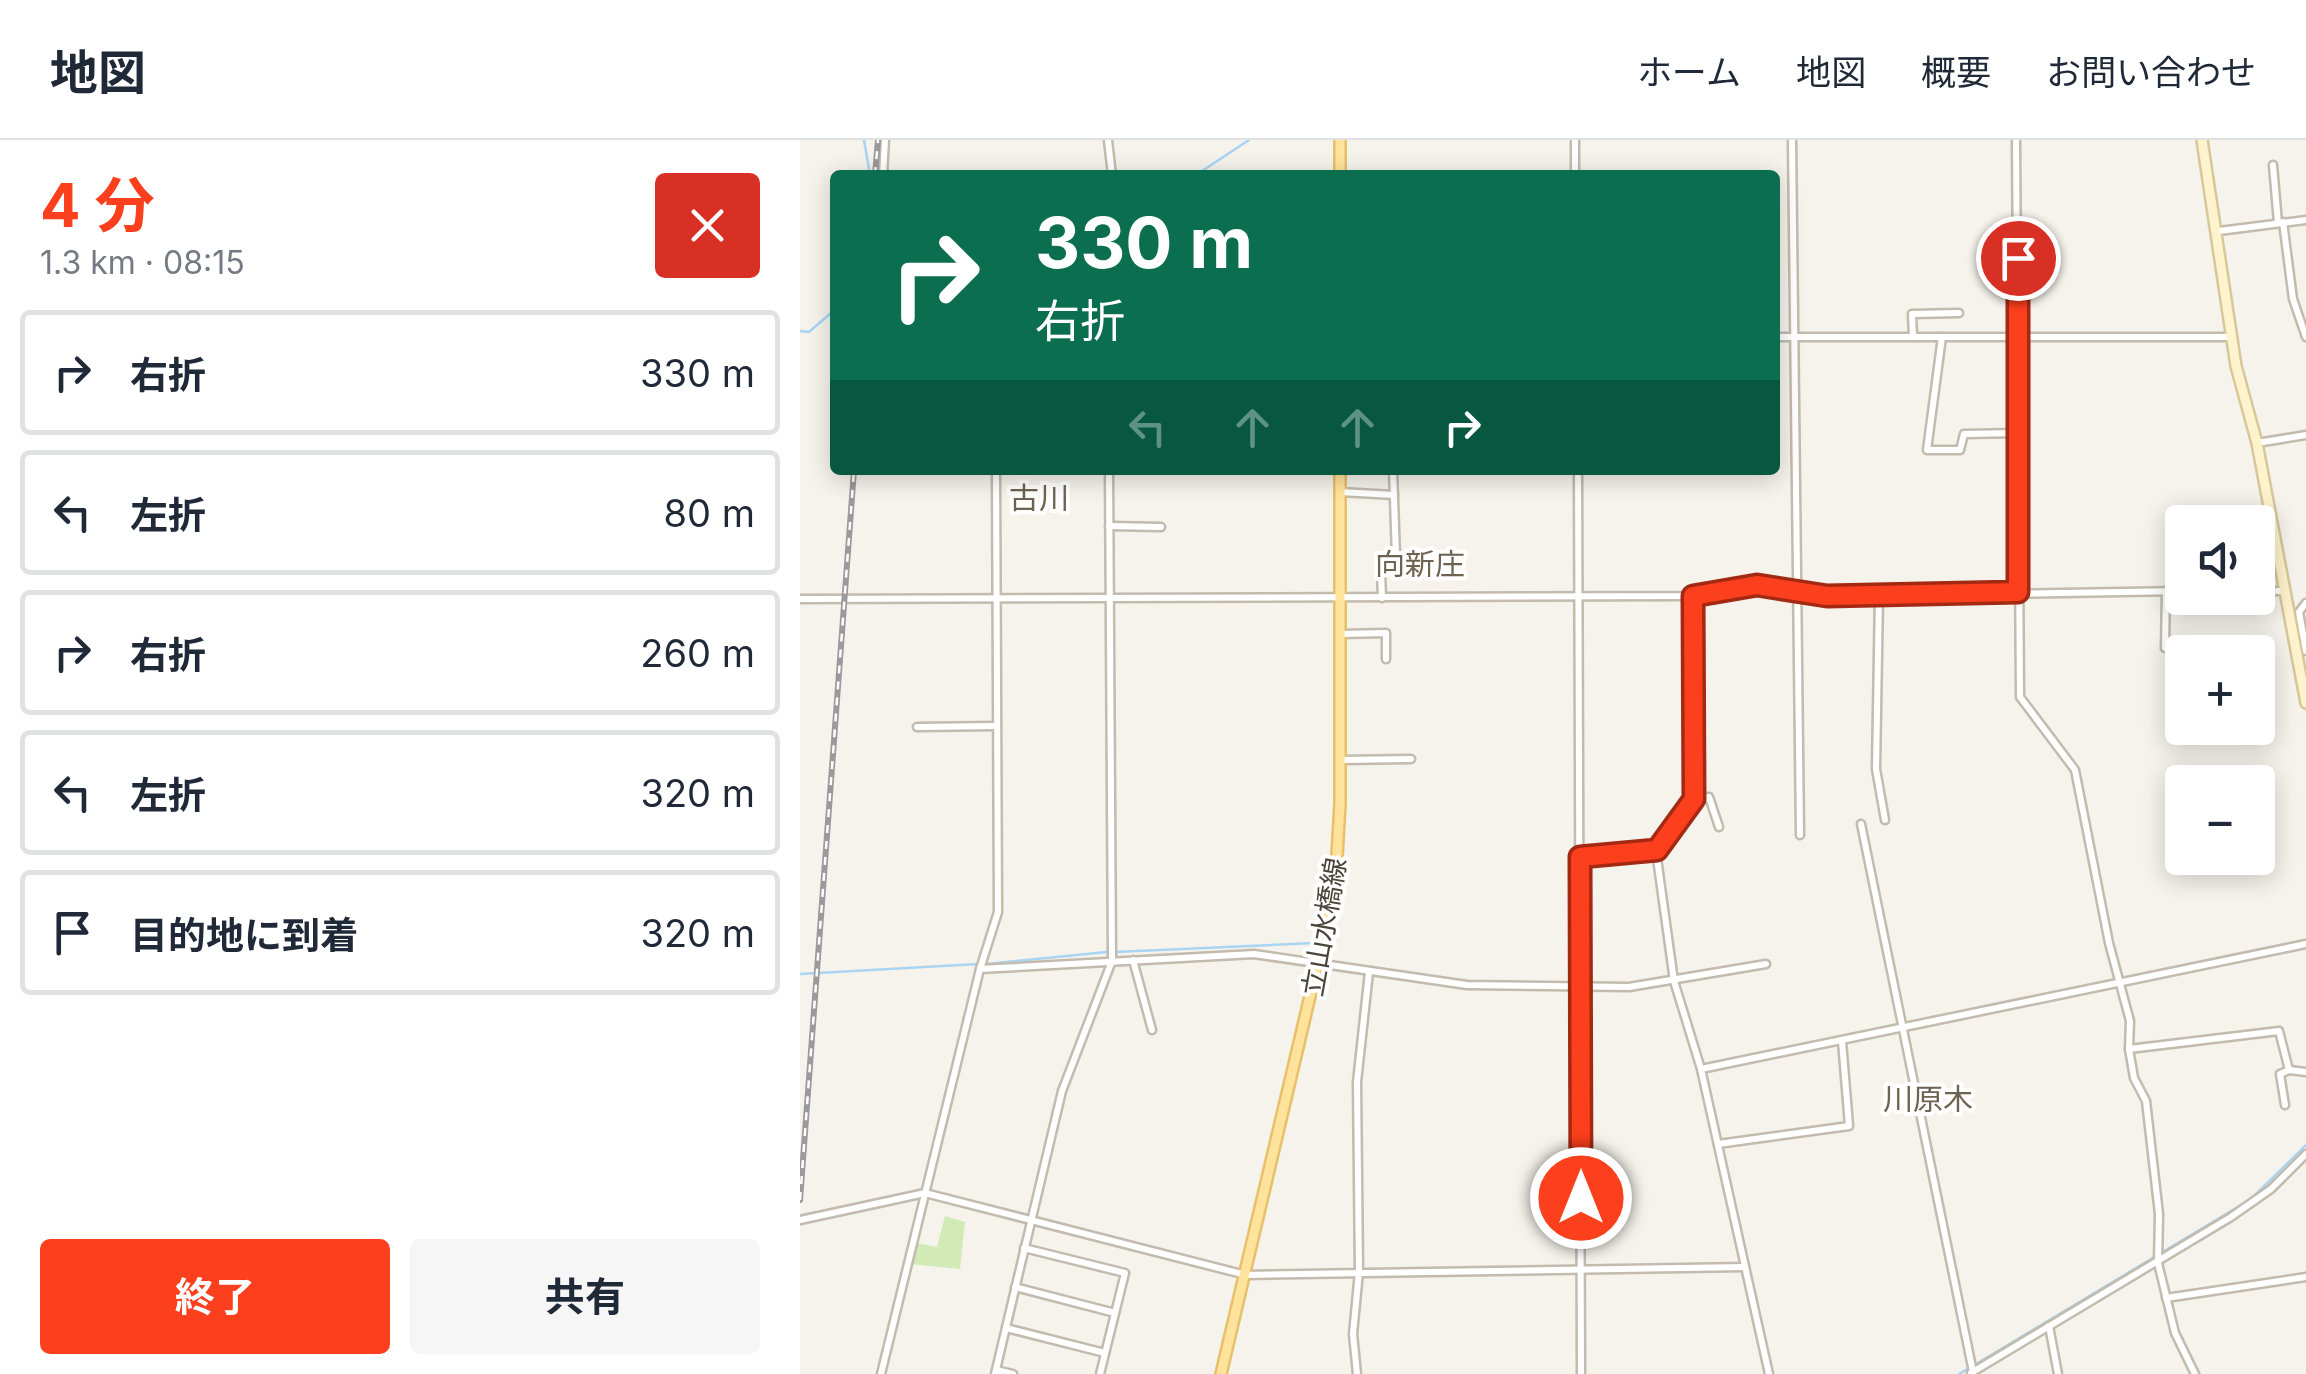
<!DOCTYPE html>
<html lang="ja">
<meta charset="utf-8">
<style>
:root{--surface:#fff;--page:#f6f6f7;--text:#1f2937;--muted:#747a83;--line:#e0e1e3;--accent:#fc3f1d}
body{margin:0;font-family:Inter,"Noto Sans JP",sans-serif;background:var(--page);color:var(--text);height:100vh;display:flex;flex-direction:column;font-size:38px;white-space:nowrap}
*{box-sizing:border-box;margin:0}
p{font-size:32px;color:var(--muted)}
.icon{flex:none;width:55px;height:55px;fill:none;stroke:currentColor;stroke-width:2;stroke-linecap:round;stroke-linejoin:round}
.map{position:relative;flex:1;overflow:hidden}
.drawer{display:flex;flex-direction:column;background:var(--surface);width:800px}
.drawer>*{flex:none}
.hud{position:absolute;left:30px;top:30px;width:950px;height:305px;border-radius:10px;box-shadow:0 5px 25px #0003;background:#0b6e4f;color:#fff;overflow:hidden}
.tools{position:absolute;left:1365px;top:365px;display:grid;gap:20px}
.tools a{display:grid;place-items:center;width:110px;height:110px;border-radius:10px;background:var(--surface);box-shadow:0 5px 25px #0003;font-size:50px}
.pin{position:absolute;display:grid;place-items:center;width:85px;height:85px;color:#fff;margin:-42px;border:5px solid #fff;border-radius:50%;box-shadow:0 2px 10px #0007}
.me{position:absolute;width:110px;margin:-55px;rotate:0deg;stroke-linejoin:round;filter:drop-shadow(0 0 8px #0008)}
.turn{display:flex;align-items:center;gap:35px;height:210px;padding:0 40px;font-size:45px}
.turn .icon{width:130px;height:130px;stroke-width:2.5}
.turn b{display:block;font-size:70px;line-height:85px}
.lanes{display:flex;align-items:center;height:95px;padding:0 40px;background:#0003;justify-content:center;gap:50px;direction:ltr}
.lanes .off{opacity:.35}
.round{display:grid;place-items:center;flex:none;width:105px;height:105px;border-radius:10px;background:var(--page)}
.summary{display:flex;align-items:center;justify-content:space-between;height:170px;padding:0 40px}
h1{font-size:60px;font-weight:700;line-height:75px;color:var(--accent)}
.button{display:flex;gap:20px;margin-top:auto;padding:20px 40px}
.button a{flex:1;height:115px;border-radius:10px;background:var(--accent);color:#fff;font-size:40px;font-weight:700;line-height:115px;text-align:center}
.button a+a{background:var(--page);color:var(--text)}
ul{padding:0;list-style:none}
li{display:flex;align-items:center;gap:30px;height:125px;margin:0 20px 15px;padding:0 20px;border:5px solid var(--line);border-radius:10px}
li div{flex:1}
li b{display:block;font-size:38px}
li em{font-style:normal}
header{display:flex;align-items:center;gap:60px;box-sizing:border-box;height:140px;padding:0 50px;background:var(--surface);border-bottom:2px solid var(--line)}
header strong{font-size:48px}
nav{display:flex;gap:55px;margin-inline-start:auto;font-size:35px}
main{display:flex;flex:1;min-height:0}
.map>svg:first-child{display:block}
.green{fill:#d2eab5}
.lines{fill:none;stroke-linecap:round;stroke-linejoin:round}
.stream{stroke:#a9d4f2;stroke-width:2.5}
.street-casing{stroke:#c2bbae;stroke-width:11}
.secondary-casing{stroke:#d6c79b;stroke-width:14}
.primary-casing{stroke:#e6c16a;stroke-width:14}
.street{stroke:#fff;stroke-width:6}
.secondary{stroke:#fff3cd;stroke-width:9}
.primary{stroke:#ffe39c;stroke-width:9}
.rail-casing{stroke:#9a9a9a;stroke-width:6}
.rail{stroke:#fff;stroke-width:2.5;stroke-dasharray:8;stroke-linecap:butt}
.route-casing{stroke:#a42913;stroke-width:25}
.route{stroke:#fc3f1d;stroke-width:18}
.labels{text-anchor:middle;stroke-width:8;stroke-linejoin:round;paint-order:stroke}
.street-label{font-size:28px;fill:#4b4439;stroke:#fff}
.neighbourhood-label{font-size:30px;fill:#6e6250;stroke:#fff}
</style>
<header>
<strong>地図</strong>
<nav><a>ホーム</a><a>地図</a><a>概要</a><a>お問い合わせ</a></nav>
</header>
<main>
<section class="drawer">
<div class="summary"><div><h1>4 分</h1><p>1.3 km · 08:15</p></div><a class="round" style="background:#d93025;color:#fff"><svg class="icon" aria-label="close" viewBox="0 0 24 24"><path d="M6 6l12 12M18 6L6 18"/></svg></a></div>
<ul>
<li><svg class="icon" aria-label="right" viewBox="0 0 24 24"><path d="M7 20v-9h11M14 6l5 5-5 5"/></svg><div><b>右折</b></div><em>330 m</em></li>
<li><svg class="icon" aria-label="left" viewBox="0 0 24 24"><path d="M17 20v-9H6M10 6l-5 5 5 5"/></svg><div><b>左折</b></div><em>80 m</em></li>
<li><svg class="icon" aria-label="right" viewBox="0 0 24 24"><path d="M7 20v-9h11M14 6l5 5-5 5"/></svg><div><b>右折</b></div><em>260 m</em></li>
<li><svg class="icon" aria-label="left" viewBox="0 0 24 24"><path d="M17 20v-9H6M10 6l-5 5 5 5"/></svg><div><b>左折</b></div><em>320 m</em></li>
<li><svg class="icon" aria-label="arrive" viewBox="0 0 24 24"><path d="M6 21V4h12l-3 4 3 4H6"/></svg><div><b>目的地に到着</b></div><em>320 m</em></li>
</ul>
<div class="button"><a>終了</a><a>共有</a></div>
</section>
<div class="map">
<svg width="1506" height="1234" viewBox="0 0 1506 1234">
<rect width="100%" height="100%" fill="#f6f3ec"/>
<!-- green -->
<polygon class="green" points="145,1076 165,1082 160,1129 110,1124 116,1103 137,1107"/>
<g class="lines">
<!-- stream -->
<g class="stream">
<polyline points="64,0 70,35"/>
<polyline points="396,35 449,0"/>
<polyline points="0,191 9,192 31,173 35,154"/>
<polyline points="315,812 514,803"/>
<polyline points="186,824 307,812"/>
<polyline points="0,834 178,824"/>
<polyline points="1176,1224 1451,1059 1506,1005"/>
<polyline points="1159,1234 1169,1228"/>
</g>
<defs>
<g id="street">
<polyline points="308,0 312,35"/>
<polyline points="775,0 775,35"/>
<polyline points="992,0 1000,695"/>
<polyline points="1216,0 1220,557 1275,630 1309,803 1330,881 1329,909 1334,938 1346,961 1359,1074 1358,1123 1375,1193 1395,1234"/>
<polyline points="1473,25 1478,83"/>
<polyline points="83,35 85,0"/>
<polyline points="1483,82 1493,159 1506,197"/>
<polyline points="1419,91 1506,80"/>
<polyline points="975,197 1431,197"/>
<polyline points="1113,197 1112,174 1159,173"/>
<polyline points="1142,197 1127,310 1160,310 1164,294 1218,293"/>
<polyline points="1457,303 1506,295"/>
<polyline points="778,330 781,1234"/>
<polyline points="540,352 594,355"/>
<polyline points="309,386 361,387"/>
<polyline points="1366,451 1365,508 1379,512"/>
<polyline points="1458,451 1485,451"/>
<polyline points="1079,455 1076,629 1085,680"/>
<polyline points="893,456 894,659 857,705 857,718 874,841 901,929 969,1234"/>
<polyline points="582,458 581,431 594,424 596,416 593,330"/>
<polyline points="0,459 893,456 957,445 1027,457 1382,451"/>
<polyline points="1506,463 1499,472 1506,511"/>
<polyline points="541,494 586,493 586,519"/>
<polyline points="117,587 197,586"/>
<polyline points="540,620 611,619"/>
<polyline points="894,659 909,657 919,687"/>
<polyline points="1061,684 1173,1232"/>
<polyline points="780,717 857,710"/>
<polyline points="333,820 352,890"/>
<polyline points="180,829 454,814 667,845 829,847 966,824"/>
<polyline points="1329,909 1479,891 1489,930 1506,932"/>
<polyline points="901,929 1506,804"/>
<polyline points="1485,965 1480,934 1489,930"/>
<polyline points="918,1004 1049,986 1042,901"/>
<polyline points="0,1080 125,1053 446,1135 945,1127"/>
<polyline points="224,1108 325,1133 300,1234"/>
<polyline points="215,1147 315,1173"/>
<polyline points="1366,1158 1506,1137"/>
<polyline points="1249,1186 1258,1234"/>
<polyline points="206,1188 305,1213"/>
<polyline points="196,1230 213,1234"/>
<polyline points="1171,1233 1431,1077 1471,1049 1506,1014"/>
<polyline points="81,1234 180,829 198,772 196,330"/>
<polyline points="195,1234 262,951 312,821 309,330"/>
<polyline points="557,1234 553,1194 559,1132 557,942 569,832"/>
</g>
<polyline id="secondary" points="1402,0 1436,226 1457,303 1506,563"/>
<g id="primary">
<polyline points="540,0 540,35"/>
<polyline points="421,1234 535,750 540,664 540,330"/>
</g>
</defs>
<!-- street casing -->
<use href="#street" class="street-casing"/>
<!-- secondary casing -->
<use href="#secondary" class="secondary-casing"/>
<!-- primary casing -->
<use href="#primary" class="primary-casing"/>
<!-- street -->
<use href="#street" class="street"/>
<!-- secondary -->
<use href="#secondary" class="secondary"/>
<!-- primary -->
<use href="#primary" class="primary"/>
<defs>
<g id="rail">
<polyline points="75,35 78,0"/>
<polyline points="0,1060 54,330"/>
</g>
</defs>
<!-- rail casing -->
<use href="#rail" class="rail-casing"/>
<!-- rail -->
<use href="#rail" class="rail"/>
</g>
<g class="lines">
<defs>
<polyline id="route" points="781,1058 780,717 857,710 894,659 893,456 957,445 1027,456 1218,452 1218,118"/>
</defs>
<!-- route casing -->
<use href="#route" class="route-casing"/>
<!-- route -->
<use href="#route" class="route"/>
</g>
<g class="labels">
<!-- street labels -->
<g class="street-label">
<text transform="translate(524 787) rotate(-80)" y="10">立山水橋線</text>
</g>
<!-- neighbourhood labels -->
<g class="neighbourhood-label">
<text x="239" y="369">古川</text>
<text x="620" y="435">向新庄</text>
<text x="1128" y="970">川原木</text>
</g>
</g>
</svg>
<div class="tools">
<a><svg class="icon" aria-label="sound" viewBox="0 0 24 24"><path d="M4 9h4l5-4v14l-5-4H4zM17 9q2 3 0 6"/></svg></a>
<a>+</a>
<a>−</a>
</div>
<div class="pin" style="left:1218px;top:118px;background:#d93025"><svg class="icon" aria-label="arrive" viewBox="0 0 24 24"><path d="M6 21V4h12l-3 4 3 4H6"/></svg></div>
<svg class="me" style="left:781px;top:1058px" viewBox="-20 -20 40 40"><circle r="17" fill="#fc3f1d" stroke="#fff" stroke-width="3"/><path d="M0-11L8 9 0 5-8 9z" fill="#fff"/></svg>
<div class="hud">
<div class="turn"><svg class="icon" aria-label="right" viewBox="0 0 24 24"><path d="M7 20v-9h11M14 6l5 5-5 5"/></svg><div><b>330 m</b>右折</div></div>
<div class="lanes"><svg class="icon off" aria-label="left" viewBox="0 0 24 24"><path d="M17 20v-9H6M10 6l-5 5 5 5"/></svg><svg class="icon off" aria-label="ahead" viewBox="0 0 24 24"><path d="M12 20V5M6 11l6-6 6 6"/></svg><svg class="icon off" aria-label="ahead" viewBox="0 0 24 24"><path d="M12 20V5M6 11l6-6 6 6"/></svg><svg class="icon" aria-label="right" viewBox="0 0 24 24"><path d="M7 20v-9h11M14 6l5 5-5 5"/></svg></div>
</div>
</div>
</main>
